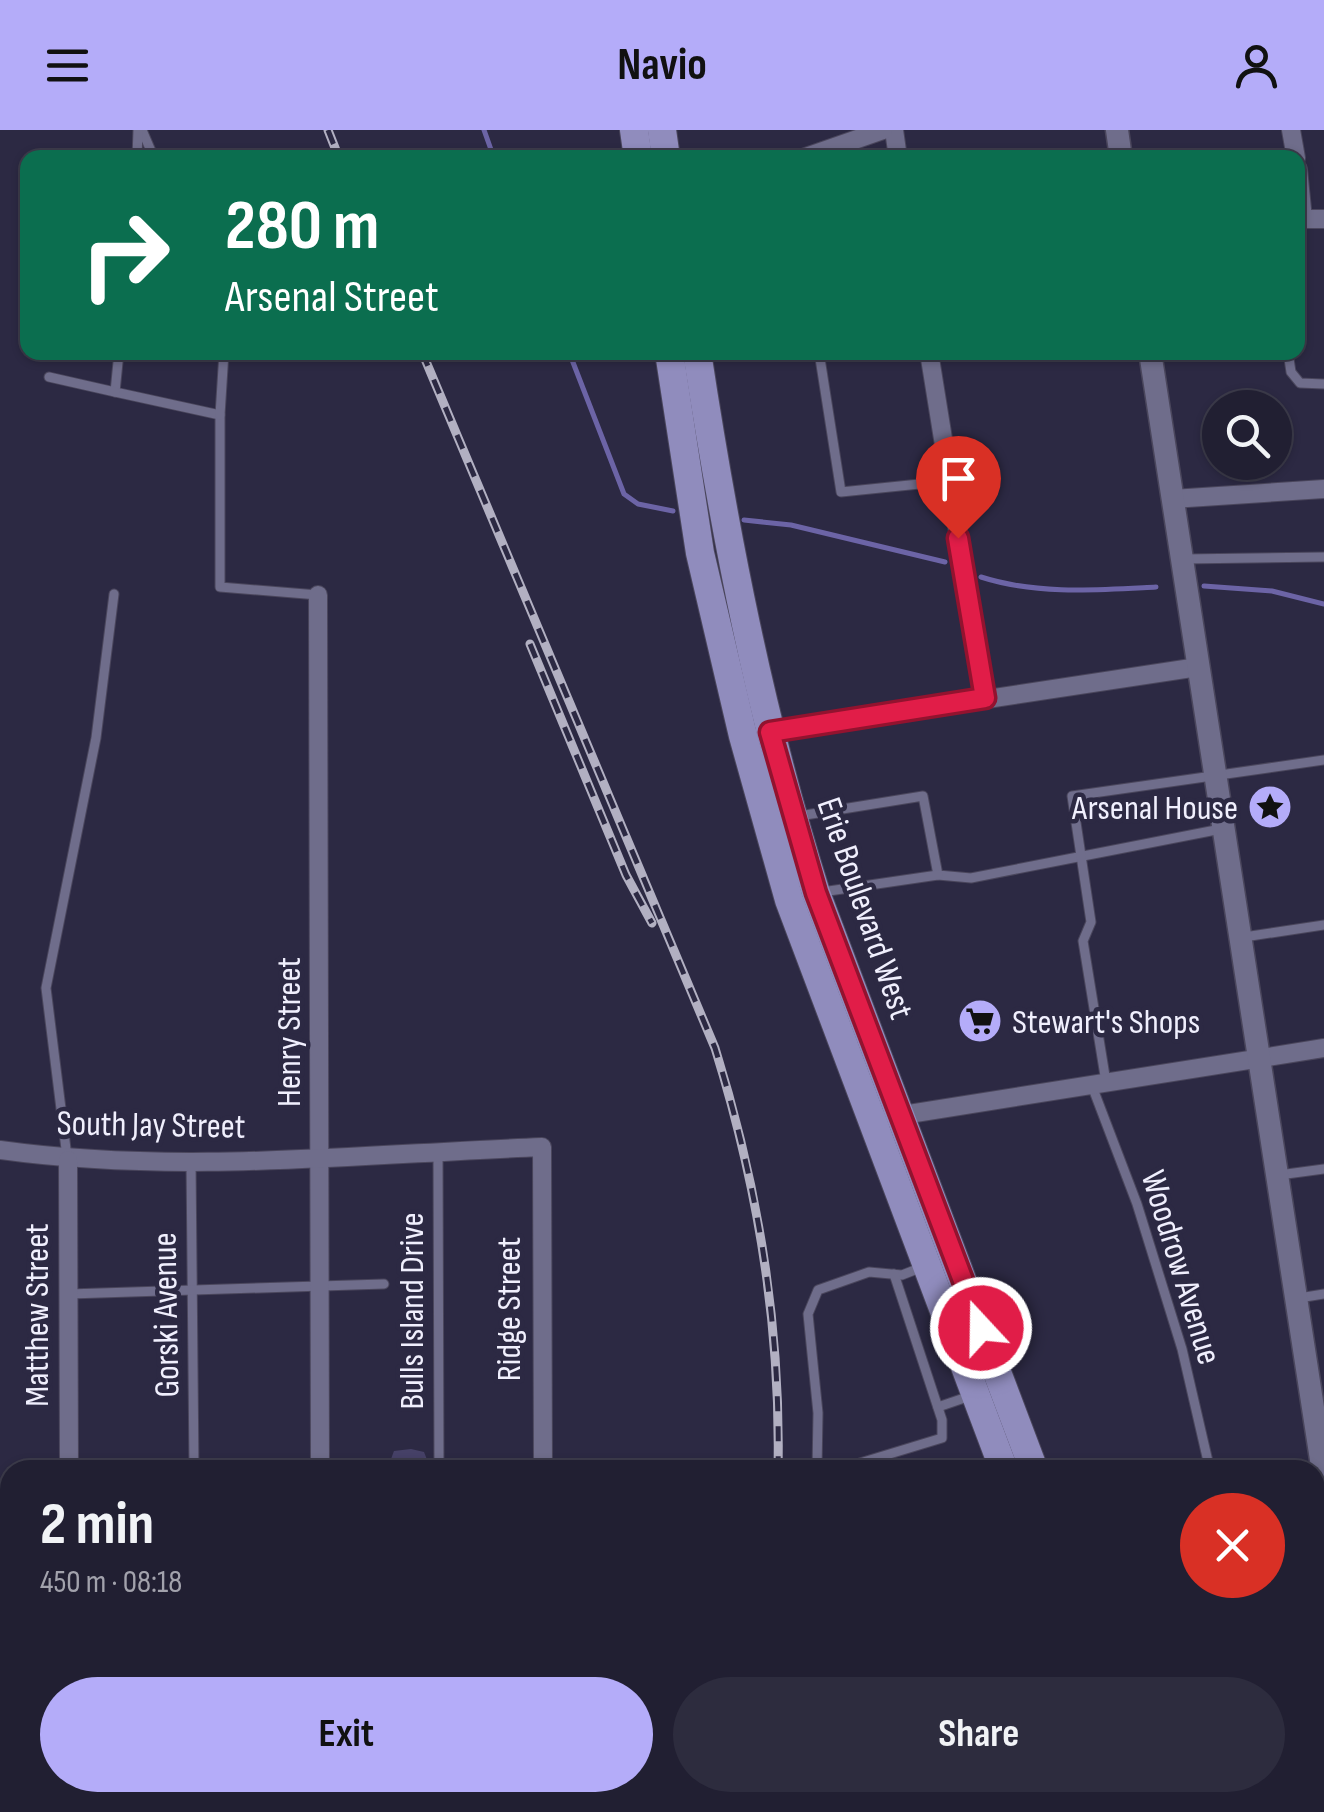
<!DOCTYPE html>
<meta charset="utf-8">
<style>
:root{--surface:#211f32;--page:#2d2c3e;--text:#f1f3f6;--muted:#a2a2ac;--line:#3e3d4d;--accent:#b4acf9}
body{margin:0;font-family:"Sofia Sans Condensed",sans-serif;background:var(--page);color:var(--text);height:100vh;display:flex;flex-direction:column;font-size:38px;white-space:nowrap}
*{box-sizing:border-box;margin:0}
p{font-size:32px;color:var(--muted)}
.icon{flex:none;width:55px;height:55px;fill:none;stroke:currentColor;stroke-width:2;stroke-linecap:round;stroke-linejoin:round}
.map{position:relative;flex:1;overflow:hidden}
.details{position:absolute;left:0px;top:1330px;width:1325px;height:352px;display:flex;flex-direction:column;background:var(--surface);border-radius:30px 30px 0 0;box-shadow:0 2px 8px #0004,0 0 0 2px var(--line)}
.details>*{flex:none}
.top-card{position:absolute;left:20px;top:20px;width:1285px;height:210px;border-radius:20px;box-shadow:0 2px 8px #0004,0 0 0 2px var(--line);background:#0b6e4f;color:#fff;overflow:hidden}
.tools{position:absolute;left:1202px;top:260px;display:grid;gap:20px}
.tools a{display:grid;place-items:center;width:90px;height:90px;border-radius:50%;background:var(--surface);box-shadow:0 2px 8px #0004,0 0 0 2px var(--line);font-size:50px}
.pin{position:absolute;display:grid;place-items:center;width:85px;height:85px;color:#fff;margin:-102px -42px;border-radius:50% 50% 50% 0;rotate:-45deg;box-shadow:0 0 10px #0007}
.pin .icon{rotate:45deg}
.me{position:absolute;width:110px;margin:-55px;rotate:339deg;stroke-linejoin:round;filter:drop-shadow(0 0 8px #0008)}
.turn{display:flex;align-items:center;gap:35px;height:210px;padding:0 40px;font-size:45px}
.turn .icon{width:130px;height:130px;stroke-width:2.5}
.turn b{display:block;font-size:70px;line-height:85px}
.round{display:grid;place-items:center;flex:none;width:105px;height:105px;border-radius:52px;background:var(--page)}
.overview{display:flex;align-items:center;justify-content:space-between;height:170px;padding:0 40px}
h1{font-size:60px;font-weight:700;line-height:75px}
.button{display:flex;gap:20px;margin-top:auto;padding:20px 40px}
.button a{flex:1;height:115px;border-radius:60px;background:var(--accent);color:#111;font-size:40px;font-weight:700;line-height:115px;text-align:center}
.button a+a{background:var(--page);color:var(--text)}
header{display:flex;justify-content:space-between;align-items:center;height:130px;padding:0 40px;background:var(--accent);color:#111;font-size:45px;font-weight:700}
.map>svg:first-child{display:block}
.forest{fill:url(#forest-firs)}
.lines{fill:none;stroke-linecap:round;stroke-linejoin:round}
.stream{stroke:#6c64a6;stroke-width:5}
.service-casing{stroke:#4a465c;stroke-width:11}
.minor-casing{stroke:#4a465c;stroke-width:20}
.tertiary-casing{stroke:#4a465c;stroke-width:25}
.secondary-casing{stroke:#4a465c;stroke-width:28}
.primary-casing{stroke:#4a465c;stroke-width:30}
.path{stroke:#89879b;stroke-width:2.5;stroke-dasharray:8 8;stroke-linecap:butt}
.service{stroke:#6f6d8b;stroke-width:9}
.minor{stroke:#6f6d8b;stroke-width:18}
.tertiary{stroke:#6f6d8b;stroke-width:22}
.secondary{stroke:#6f6d8b;stroke-width:25}
.primary{stroke:#908cbd;stroke-width:28}
.rail-casing{stroke:#b2b0c2;stroke-width:9}
.rail{stroke:#2c2943;stroke-width:5;stroke-dasharray:15;stroke-linecap:butt}
.route-casing{stroke:#92132f;stroke-width:25}
.route{stroke:#e11d48;stroke-width:18}
.labels{text-anchor:middle;stroke-width:9;stroke-linejoin:round;paint-order:stroke}
.poi-label{font-size:35px;fill:#f0effd;stroke:#2c2943;text-anchor:end}
.street-label{font-size:35px;fill:#f0effd;stroke:#2c2943}
</style>
<header><svg class="icon" aria-label="menu" viewBox="0 0 24 24"><path d="M4 6h16M4 12h16M4 18h16"/></svg>Navio<svg class="icon" aria-label="person" viewBox="0 0 24 24"><circle cx="12" cy="8" r="4"/><path d="M4 21q1-7 8-7t8 7"/></svg></header>
<div class="map">
<svg width="1324" height="1682" viewBox="0 0 1324 1682">
<defs>
<pattern id="forest-firs" width="22" height="20" patternUnits="userSpaceOnUse" patternTransform="scale(2.5)"><rect width="22" height="20" fill="#464167"/><path d="M5 1l3.5 6h-7zM16 11l3.5 6h-7z" fill="#615d7e"/></pattern>
</defs>
<rect width="100%" height="100%" fill="#2c2943"/>
<!-- forest -->
<polygon class="forest" points="411,1319 424,1322 431,1340 387,1340 394,1321"/>
<g class="lines">
<!-- stream -->
<g class="stream">
<polyline points="484,0 494,28"/>
<polyline points="569,222 624,364 638,374 673,381"/>
<polyline points="744,390 791,395 945,432"/>
<path d="M 981,447 C 1037,465 1098,460 1156,457"/>
<polyline points="1204,456 1272,461 1324,474"/>
</g>
<defs>
<g id="service">
<polyline points="142,0 154,28"/>
<polyline points="137,28 138,0"/>
<polyline points="119,222 115,262 220,285 220,457 318,465"/>
<polyline points="819,222 841,362 949,351"/>
<polyline points="1288,222 1291,242 1300,253 1324,254"/>
<polyline points="49,247 115,262"/>
<polyline points="220,285 224,222"/>
<polyline points="1183,429 1324,427"/>
<polyline points="799,686 923,666 938,745 971,748 1221,699"/>
<polyline points="822,762 938,745"/>
<polyline points="1244,807 1324,795"/>
<polyline points="1106,952 1083,811 1091,792 1072,666 1324,630"/>
<polyline points="1092,956 1137,1074 1182,1219 1210,1340"/>
<polyline points="438,1024 439,1340"/>
<polyline points="67,1027 46,858 96,608 114,464"/>
<polyline points="191,1032 194,1340"/>
<polyline points="1279,1045 1324,1039"/>
<polyline points="69,1164 384,1154"/>
<polyline points="1299,1168 1324,1164"/>
<polyline points="938,1277 973,1265"/>
<polyline points="817,1340 818,1283 808,1184 818,1160 869,1142 902,1145 925,1136"/>
<polyline points="837,1340 942,1308 942,1290 894,1144"/>
<polyline points="1315,1517 1324,1516"/>
<polyline points="194,1672 194,1682"/>
<polyline points="929,1672 930,1682"/>
<polyline points="1267,1672 1268,1682"/>
<polyline points="1304,1672 1306,1682"/>
<polyline points="1182,1681 1227,1672"/>
<polyline points="437,1682 437,1672"/>
</g>
<g id="minor">
<polyline points="894,0 898,28"/>
<polyline points="1291,0 1296,28"/>
<polyline points="803,28 883,0"/>
<polyline points="1298,39 1303,89"/>
<polyline points="1298,89 1324,89"/>
<polyline points="929,222 985,569"/>
<polyline points="1172,369 1324,359"/>
<polyline points="318,465 320,1340"/>
<polyline points="763,603 1198,537"/>
<polyline points="890,987 1324,918"/>
<path d="M 0,1020 C 178,1045 363,1024 542,1017 L 543,1340"/>
<polyline points="68,1030 69,1340"/>
<polyline points="0,1516 10,1516"/>
<polyline points="66,1672 66,1682"/>
<polyline points="320,1672 320,1682"/>
<polyline points="979,1672 982,1682"/>
</g>
<g id="tertiary">
<polyline points="1117,0 1121,28"/>
<polyline points="1150,222 1324,1349"/>
<polyline points="543,1682 543,1672"/>
</g>
<polyline id="secondary" points="1315,1404 1324,1402"/>
<g id="primary">
<polyline points="634,0 638,28"/>
<polyline points="662,0 666,28"/>
<polyline points="669,222 700,423 743,606 789,770 1004,1340"/>
<path d="M 697,222 C 725,406 760,585 816,763 L 1034,1340"/>
<polyline points="1127,1672 1130,1682"/>
<polyline points="1155,1672 1159,1682"/>
</g>
</defs>
<!-- service casing -->
<use href="#service" class="service-casing"/>
<!-- minor casing -->
<use href="#minor" class="minor-casing"/>
<!-- tertiary casing -->
<use href="#tertiary" class="tertiary-casing"/>
<!-- secondary casing -->
<use href="#secondary" class="secondary-casing"/>
<!-- primary casing -->
<use href="#primary" class="primary-casing"/>
<!-- path -->
<polyline class="path" points="1315,1432 1324,1492"/>
<!-- service -->
<use href="#service" class="service"/>
<!-- minor -->
<use href="#minor" class="minor"/>
<!-- tertiary -->
<use href="#tertiary" class="tertiary"/>
<!-- secondary -->
<use href="#secondary" class="secondary"/>
<!-- primary -->
<use href="#primary" class="primary"/>
<defs>
<g id="rail">
<polyline points="328,0 339,28"/>
<path d="M 422,222 L 715,918 C 758,1056 781,1195 778,1340"/>
<polyline points="530,514 626,745 652,793"/>
<polyline points="722,1682 724,1672"/>
</g>
</defs>
<!-- rail casing -->
<use href="#rail" class="rail-casing"/>
<!-- rail -->
<use href="#rail" class="rail"/>
</g>
<g class="lines">
<defs>
<polyline id="route" points="958,408 985,568 770,602 816,763 981,1198"/>
</defs>
<!-- route casing -->
<use href="#route" class="route-casing"/>
<!-- route -->
<use href="#route" class="route"/>
</g>
<!-- icons -->
<defs>
<symbol id="sight-disc" viewBox="-11 -11 22 22"><circle r="9.5" fill="#b4acf9" stroke="#2c2943"/><path d="M0-6L1.8-2.2L6-1.7L2.9 1.2L3.7 5.4L0 3.3L-3.7 5.4L-2.9 1.2L-6-1.7L-1.8-2.2Z" fill="#111"/></symbol>
<symbol id="supermarket-disc" viewBox="-11 -11 22 22"><circle r="9.5" fill="#b4acf9" stroke="#2c2943"/><path d="M-6-5.5h2.5l.6 2H6L4.5 2H-2.5L-4.4-4H-6ZM-1.5 3.2a1.3 1.3 0 1 0 .1 0ZM3 3.2a1.3 1.3 0 1 0 .1 0Z" fill="#111"/></symbol>
</defs>
<g fill-rule="evenodd">
<use href="#sight-disc" x="1245" y="652" width="50" height="50"/>
<use href="#supermarket-disc" x="955" y="866" width="50" height="50"/>
</g>
<g class="labels">
<!-- poi labels -->
<g class="poi-label">
<text x="1238" y="689">Arsenal House</text>
<text x="1012" y="903" text-anchor="start">Stewart's Shops</text>
</g>
<!-- street labels -->
<g class="street-label">
<text transform="translate(866 778) rotate(71)" y="12">Erie Boulevard West</text>
<text transform="translate(288 902) rotate(-90)" y="12">Henry Street</text>
<text transform="translate(151 994) rotate(1)" y="12">South Jay Street</text>
<text transform="translate(1182 1137) rotate(73)" y="12">Woodrow Avenue</text>
<text transform="translate(508 1179) rotate(-90)" y="12">Ridge Street</text>
<text transform="translate(411 1181) rotate(-90)" y="12">Bulls Island Drive</text>
<text transform="translate(36 1185) rotate(-90)" y="12">Matthew Street</text>
<text transform="translate(165 1185) rotate(-91)" y="12">Gorski Avenue</text>
</g>
</g>
</svg>
<div class="tools">
<a><svg class="icon" aria-label="search" viewBox="0 0 24 24"><circle cx="10" cy="10" r="6"/><path d="M15 15l6 6"/></svg></a>
</div>
<div class="pin" style="left:958px;top:408px;background:#d93025"><svg class="icon" aria-label="arrive" viewBox="0 0 24 24"><path d="M6 21V4h12l-3 4 3 4H6"/></svg></div>
<svg class="me" style="left:981px;top:1198px" viewBox="-20 -20 40 40"><circle r="17" fill="#e11d48" stroke="#fff" stroke-width="3"/><path d="M0-11L8 9 0 5-8 9z" fill="#fff"/></svg>
<div class="top-card">
<div class="turn"><svg class="icon" aria-label="right" viewBox="0 0 24 24"><path d="M7 20v-9h11M14 6l5 5-5 5"/></svg><div><b>280 m</b>Arsenal Street</div></div>
</div>
<section class="details">
<div class="overview"><div><h1>2 min</h1><p>450 m · 08:18</p></div><a class="round" style="background:#d93025;color:#fff"><svg class="icon" aria-label="close" viewBox="0 0 24 24"><path d="M6 6l12 12M18 6L6 18"/></svg></a></div>
<div class="button"><a>Exit</a><a>Share</a></div>
</section>
</div>
